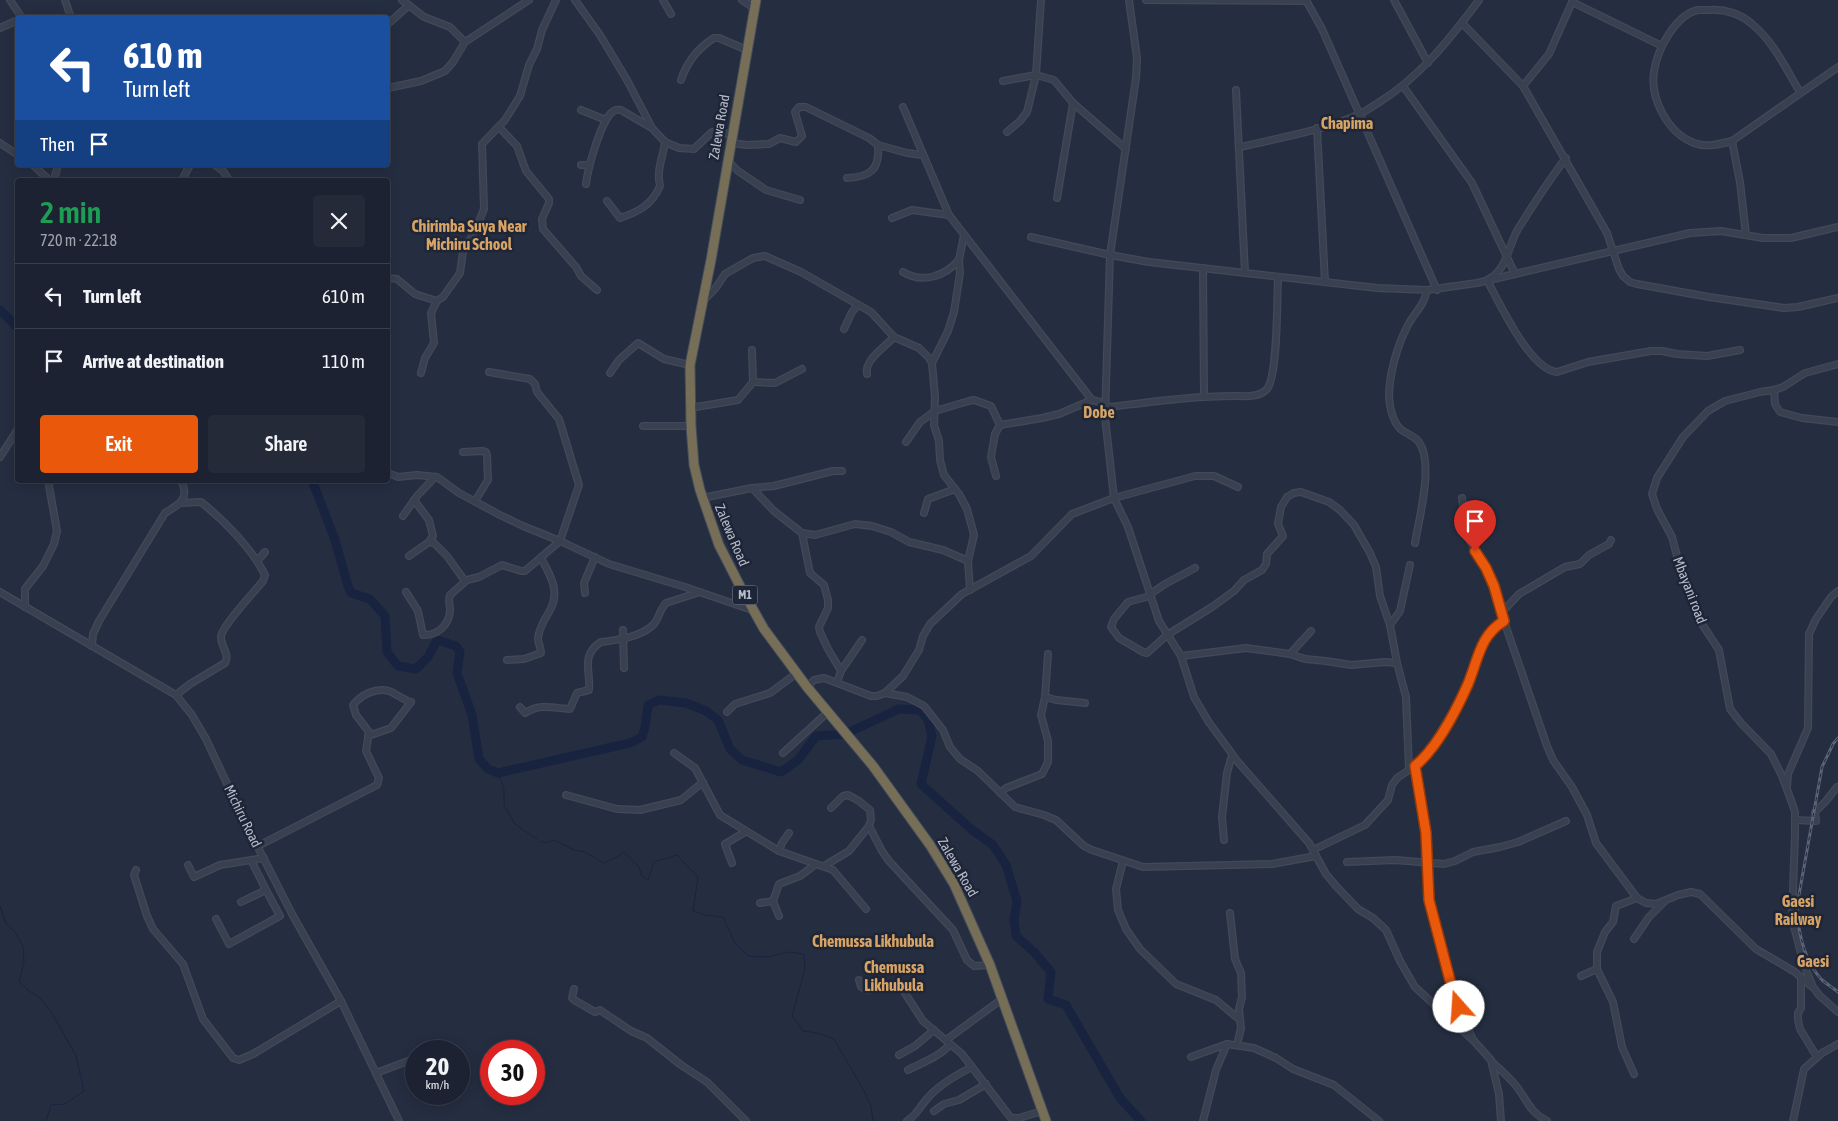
<!DOCTYPE html>
<meta charset="utf-8">
<style>
:root{--surface:#1c2231;--page:#252a39;--text:#f1f3f6;--muted:#a0a4ab;--line:#3a3f4d;--accent:#ea580c}
body{margin:0;font-family:"Asap Condensed",sans-serif;background:var(--page);color:var(--text);height:100vh;display:flex;flex-direction:column;font-size:19px;white-space:nowrap}
*{box-sizing:border-box;margin:0}
p{font-size:16px;color:var(--muted)}
.icon{flex:none;width:28px;height:28px;fill:none;stroke:currentColor;stroke-width:2;stroke-linecap:round;stroke-linejoin:round}
.map{position:relative;flex:1;overflow:hidden}
.panel{position:absolute;left:15px;top:178px;width:375px;height:305px;display:flex;flex-direction:column;background:var(--surface);border-radius:5px;box-shadow:0 2px 12px #0003,0 0 0 1px var(--line)}
.panel>*{flex:none}
.guide{position:absolute;left:15px;top:15px;width:375px;height:152px;border-radius:5px;box-shadow:0 2px 12px #0003,0 0 0 1px var(--line);background:#1a4fa0;color:#fff;overflow:hidden}
.speed{position:absolute;left:405px;top:1040px;display:flex;gap:10px;font-size:25px;font-weight:700;text-align:center}
.speed>*{display:grid;place-content:center;width:65px;height:65px;border-radius:50%;background:var(--surface);box-shadow:0 2px 12px #0003,0 0 0 1px var(--line);line-height:1}
.speed small{font-size:12px;font-weight:400}
.speed .limit{border:8px solid #d22;background:#fff;color:#111}
.pin{position:absolute;display:grid;place-items:center;width:42px;height:42px;color:#fff;margin:-51px -21px;border-radius:50% 50% 50% 0;rotate:-45deg;box-shadow:0 0 5px #0007}
.pin .icon{rotate:45deg}
.me{position:absolute;width:55px;margin:-28px;rotate:341deg;stroke-linejoin:round;filter:drop-shadow(0 0 4px #0008)}
.turn{display:flex;align-items:center;gap:18px;height:105px;padding:0 25px;font-size:22px}
.turn .icon{width:65px;height:65px;stroke-width:2.5}
.turn b{display:block;font-size:35px;line-height:42px}
.then{display:flex;align-items:center;height:48px;padding:0 25px;background:#0003;gap:10px;font-size:19px}
.round{display:grid;place-items:center;flex:none;width:52px;height:52px;border-radius:5px;background:var(--page)}
.overview{display:flex;align-items:center;justify-content:space-between;height:85px;padding:0 25px}
h1{font-size:30px;font-weight:600;line-height:38px;color:#1e9e55}
.primary-button{display:flex;gap:10px;margin-top:auto;padding:10px 25px}
.primary-button a{flex:1;height:58px;border-radius:5px;background:var(--accent);color:#fff;font-size:20px;font-weight:600;line-height:58px;text-align:center}
.primary-button a+a{background:var(--page);color:var(--text)}
ul{padding:0;list-style:none}
li{display:flex;align-items:center;gap:15px;height:65px;padding:0 25px;border-top:1px solid var(--line)}
li div{flex:1}
li b{display:block;font-size:19px}
li em{font-style:normal}
.map>svg:first-child{display:block}
.lines{fill:none;stroke-linecap:round;stroke-linejoin:round}
.stream{stroke:#18233f;stroke-width:1}
.river{stroke:#18233f;stroke-width:9}
.minor-casing{stroke:#43495a;stroke-width:8}
.highway-casing{stroke:#444b5b;stroke-width:11}
.minor{stroke:#394050;stroke-width:5.5}
.highway{stroke:#766e56;stroke-width:9}
.rail-casing{stroke:#5b6477;stroke-width:3}
.rail{stroke:#1e2536;stroke-width:1;stroke-dasharray:4;stroke-linecap:butt}
.route-casing{stroke:#983908;stroke-width:12}
.route{stroke:#ea580c;stroke-width:9}
.labels{text-anchor:middle;stroke-width:5;stroke-linejoin:round;paint-order:stroke}
.shield{fill:#1e2536;stroke:#888f9e;stroke-width:1}
.shield-label{font-size:12px;font-weight:bold;fill:#b6bccb}
.street-label{font-size:14px;fill:#b6bccb;stroke:#1e2536}
.quarter-label{font-size:16px;font-weight:bold;fill:#d7a465;stroke:#1e2536}
</style>
<div class="map">
<svg width="1838" height="1121" viewBox="0 0 1838 1121">
<rect width="100%" height="100%" fill="#252e41"/>
<g class="lines">
<!-- stream -->
<g class="stream">
<polyline points="498,773 504,789 504,806 515,824 537,839"/>
<polyline points="540,841 546,843 554,840 574,850 585,852 604,863 615,858 624,852 639,867 642,876 648,880 654,862 677,855 698,877 693,911 705,915 723,917 735,943 748,956 767,957 789,952 804,954 805,969 792,1016 803,1031 818,1033 834,1039 863,1089 871,1106 873,1121"/>
<polyline points="0,906 6,923 15,932 23,946 24,962 19,982 29,991 39,997 52,1013 76,1056 84,1091 65,1104 51,1105 46,1121"/>
</g>
<!-- river -->
<g class="river">
<polyline points="0,310 18,328"/>
<polyline points="312,480 335,540 348,586 351,593 370,599 385,616 387,652 398,666 416,669 428,657 437,640 456,646 460,652 457,673 472,715 479,759 488,769 498,773 630,743 642,737 645,727 648,705 659,700 686,703 706,711 718,720 730,749 742,760 781,772 798,760 816,736 845,734 899,709 920,710 928,720 932,736 921,784 971,829 993,845 1006,865 1017,901 1014,920 1016,936 1034,952 1051,972 1048,999 1066,1005 1120,1098 1141,1121"/>
</g>
<defs>
<g id="minor">
<polyline points="10,0 22,18"/>
<polyline points="65,0 71,18"/>
<polyline points="402,0 424,17 450,27 465,42"/>
<polyline points="575,0 600,35 627,80 652,128 665,142 679,148 694,149 712,132 732,134"/>
<polyline points="663,0 671,14"/>
<polyline points="742,0 755,9"/>
<polyline points="1129,0 1137,58 1136,78 1110,255 1105,417 1114,498 1128,527 1159,621 1181,656 1194,697 1208,721 1238,762 1309,843 1326,874 1336,886 1358,909 1373,918 1386,930 1400,961 1415,987 1474,1041 1491,1060 1499,1094 1501,1121"/>
<polyline points="1146,0 1307,1"/>
<polyline points="1306,0 1322,29 1437,290"/>
<polyline points="1394,0 1428,63"/>
<polyline points="1572,2 1662,46"/>
<polyline points="1462,23 1523,86 1607,233 1619,269 1623,276 1630,282 1637,284 1709,297 1784,308 1798,307 1838,298"/>
<polyline points="388,24 409,5"/>
<polyline points="0,28 18,20"/>
<path d="M 681,80 C 687,62 698,48 714,38 L 719,38 L 747,50"/>
<polyline points="1003,81 1036,75 1054,80 1073,103 1126,149"/>
<polyline points="1403,86 1472,183 1515,274"/>
<polyline points="1523,86 1549,54 1573,0"/>
<polyline points="388,88 421,81 445,71 453,62 465,42 529,0"/>
<polyline points="1236,90 1245,273"/>
<path d="M 1800,92 C 1786,69 1774,42 1752,24 C 1741,14 1725,9 1710,10 C 1706,10 1702,10 1698,10 C 1675,15 1657,50 1654,72 C 1650,99 1668,133 1694,143 C 1706,148 1720,144 1732,141 L 1838,67"/>
<polyline points="903,107 949,215 1092,400"/>
<polyline points="581,110 606,120"/>
<polyline points="499,127 517,146 526,171 549,199 549,203 542,219 543,229 576,267 581,276 597,290"/>
<polyline points="1317,128 1325,282"/>
<polyline points="1007,132 1020,121 1027,112 1036,75 1041,0"/>
<polyline points="1732,141 1740,182 1746,235"/>
<polyline points="0,143 18,155"/>
<polyline points="731,143 747,145 769,144 780,138 796,142 802,136 795,112 799,107 806,107 869,138 878,145 907,153 922,155"/>
<path d="M 1240,147 C 1279,138 1321,131 1358,115 C 1365,112 1371,107 1378,103 C 1420,77 1450,39 1479,0"/>
<path d="M 1566,158 C 1548,181 1533,205 1518,229 C 1508,246 1507,271 1487,280 C 1499,302 1530,370 1557,372 L 1588,362 L 1651,351 L 1662,351 L 1677,354 L 1707,356 L 1740,350"/>
<polyline points="728,161 738,171 766,190 800,200"/>
<polyline points="33,165 49,180"/>
<polyline points="215,165 223,171 229,180"/>
<polyline points="581,165 589,165"/>
<path d="M 847,178 C 870,177 880,170 878,145"/>
<polyline points="54,180 58,165"/>
<polyline points="182,180 190,165"/>
<path d="M 586,184 C 588,167 600,125 611,113 C 614,110 617,109 621,110 L 650,127"/>
<polyline points="1057,198 1073,103"/>
<path d="M 607,201 L 620,218 C 638,212 652,205 660,186 C 656,170 663,158 665,142"/>
<polyline points="892,218 912,210 949,215"/>
<polyline points="1031,237 1110,255 1149,262 1377,288 1427,290 1477,283 1515,274 1690,233 1721,231 1763,238 1791,238 1838,227"/>
<polyline points="1203,268 1204,396"/>
<path d="M 903,272 C 923,284 945,276 959,260"/>
<polyline points="388,278 397,279 415,294 437,301"/>
<polyline points="703,301 715,289 725,274 753,258 765,256 801,272 871,312 894,337 919,348 929,358 932,363 935,397 934,425 939,441 940,460 944,475 959,494 967,509 973,531 974,535 968,561 970,590"/>
<polyline points="844,329 852,312 858,305"/>
<polyline points="932,363 948,331 954,312 960,273 959,260 964,235"/>
<polyline points="1838,364 1805,373 1783,387 1774,390 1760,392 1725,401 1708,411 1683,437 1657,478 1652,494 1657,509 1672,537 1677,556 1700,621 1719,650 1730,709 1741,723 1771,754 1782,776 1792,803 1795,812 1795,834 1792,919 1804,965 1813,987 1819,995 1838,1012"/>
<polyline points="421,373 425,358 434,343 431,313 437,301 443,297 460,273 463,252 475,231 484,209 482,144 505,120 520,96 529,65 537,49 542,30 556,0"/>
<polyline points="610,373 619,360 638,343 664,359 690,365"/>
<path d="M 867,374 C 864,360 885,347 894,337"/>
<polyline points="753,382 775,383 802,369"/>
<polyline points="1774,390 1775,404 1780,412 1802,418 1838,422"/>
<polyline points="690,408 738,400 753,382 752,350"/>
<polyline points="643,426 691,426"/>
<polyline points="906,442 920,422 935,411 969,401 974,400 991,406 1000,425"/>
<polyline points="463,452 482,451 486,452 487,455 488,480 475,501"/>
<polyline points="0,457 18,429"/>
<polyline points="388,473 398,477 417,475 437,477 459,493 500,515 523,526 560,541 609,564 685,587 752,610"/>
<path d="M 996,476 L 991,457 L 995,434 L 1000,425 L 1042,418 L 1059,414 L 1092,400 L 1100,402 L 1109,407 C 1151,402 1192,396 1234,396 C 1244,396 1259,398 1267,389 C 1278,376 1277,297 1278,277"/>
<polyline points="752,488 774,486 833,471 842,471"/>
<polyline points="702,498 752,488 774,511 802,533 815,535 855,524 872,526 891,532 909,542 943,550 968,561"/>
<polyline points="1462,498 1468,538 1486,568 1494,586 1504,621 1547,746 1553,760 1572,787 1587,815 1596,843 1637,898 1646,903 1656,904 1678,895 1691,892 1700,894 1756,949 1795,972 1811,986"/>
<polyline points="414,500 429,520 433,536 429,542"/>
<polyline points="924,513 928,499 955,489"/>
<polyline points="403,516 417,496 435,477"/>
<polyline points="802,533 810,573 824,585 828,600 828,608 819,627 820,632 828,649 841,671"/>
<path d="M 1415,543 C 1419,519 1434,463 1419,442 C 1414,436 1409,435 1403,431 C 1393,424 1390,409 1389,397 C 1389,375 1397,346 1407,327 C 1413,314 1425,305 1427,290"/>
<polyline points="409,556 429,542 434,543 447,556 465,581"/>
<polyline points="258,560 265,552"/>
<polyline points="1195,568 1165,584 1146,597 1128,602 1114,619 1111,627 1119,638 1143,652 1147,653 1167,635 1212,607 1234,591 1244,580 1262,570 1266,564 1267,554 1283,536 1278,524 1281,507 1287,497 1294,493 1301,492 1329,502 1340,510 1354,525 1370,553 1376,567 1380,596 1390,625 1397,663 1406,697 1409,769"/>
<polyline points="0,592 176,695 192,715 206,739 245,822 292,914 341,1001 399,1121"/>
<path d="M 406,592 L 418,611 L 423,635 C 437,636 449,625 450,611 C 450,605 448,600 450,595 L 467,580 L 479,577 L 502,565 L 521,571 L 525,571 L 560,541 L 579,485 L 559,419 L 537,392 L 535,384 L 530,379 L 489,372"/>
<polyline points="585,593 584,583 595,557"/>
<polyline points="25,607 25,589 43,566 54,544 57,531 48,480"/>
<polyline points="1501,610 1506,608 1519,594 1565,567 1580,564 1589,555 1609,544 1611,540"/>
<polyline points="1390,625 1400,611 1410,565"/>
<polyline points="623,630 624,668"/>
<path d="M 92,646 L 93,634 L 99,621 L 165,513 C 180,504 190,499 181,480"/>
<polyline points="1290,654 1311,631"/>
<polyline points="1181,656 1246,648 1290,654 1305,659 1326,661 1351,665 1385,662 1397,663"/>
<path d="M 507,660 L 524,659 L 541,653 C 541,648 538,643 538,638 C 539,629 544,620 549,612 C 561,593 551,576 541,558"/>
<polyline points="837,682 841,671 862,640"/>
<polyline points="807,687 814,680 824,678 871,696 877,696 885,693 903,676 919,650 923,636 930,624 962,594 1031,556 1072,514 1114,498 1195,476 1214,476 1238,487"/>
<polyline points="885,693 907,697 924,706 943,730 950,747 960,759 978,771 1015,807 1044,815 1056,820 1084,846 1092,850 1143,867 1272,864 1316,856"/>
<path d="M 176,695 L 190,684 L 225,663 C 230,654 221,647 221,637 C 221,627 255,591 263,581 L 265,575 C 252,549 225,521 201,502 L 181,503"/>
<polyline points="1045,697 1056,700 1085,703"/>
<path d="M 520,707 L 525,713 C 541,703 552,708 570,709 L 577,693 L 589,690 C 591,672 580,655 601,642 C 617,640 642,637 654,624 C 659,618 660,609 666,603 L 700,592"/>
<polyline points="727,712 735,704 770,693 797,673"/>
<polyline points="674,753 695,768 720,815 779,851 833,870 866,909"/>
<polyline points="783,753 828,712"/>
<polyline points="1415,766 1426,833 1429,901 1452,988 1472,1038"/>
<polyline points="1787,788 1788,774 1808,728 1809,634 1816,619 1831,597 1838,591"/>
<polyline points="1000,793 1006,788 1042,774 1048,762 1048,741 1041,715 1045,697 1048,654"/>
<polyline points="566,795 617,809 640,810 681,800 703,782"/>
<polyline points="1795,820 1816,821 1815,812 1826,801 1837,787"/>
<polyline points="869,826 882,851 889,861 953,930 967,960 974,966 990,965"/>
<polyline points="1224,840 1222,817 1227,773 1232,755"/>
<path d="M 258,846 L 377,785 L 379,778 L 366,751 L 369,732 L 356,715 L 353,705 C 361,695 376,687 389,691 C 397,694 403,700 411,702 L 391,728 L 368,736"/>
<polyline points="1313,850 1365,825 1388,800 1392,785 1397,778 1415,766 1427,754 1460,700 1484,639 1504,621"/>
<polyline points="779,851 782,843 789,833"/>
<polyline points="251,860 266,890"/>
<polyline points="1123,861 1116,889 1118,910 1126,929 1140,949 1176,984 1216,1000 1240,1020"/>
<polyline points="1347,862 1395,860 1444,864 1455,861 1473,852 1500,847 1518,842 1566,821"/>
<polyline points="732,863 725,844 745,832"/>
<polyline points="188,865 194,877 220,865 264,858"/>
<polyline points="824,866 849,851 869,826 871,820 870,810 859,801 848,795 843,796 831,808"/>
<polyline points="136,870 134,875 147,916 153,929 183,964 203,1019 233,1058 239,1060 253,1054 341,1001"/>
<polyline points="760,903 773,901"/>
<polyline points="1230,913 1235,959 1241,973 1242,997 1239,1009 1241,1028 1237,1045"/>
<polyline points="779,916 773,901 779,884 800,876 816,864"/>
<polyline points="216,919 229,944 280,916 266,890 241,902"/>
<polyline points="1634,939 1649,917 1664,902"/>
<polyline points="1597,969 1613,1002 1622,1047 1634,1074"/>
<polyline points="1581,976 1597,969 1597,952 1605,932 1613,922 1616,906 1637,898"/>
<polyline points="1801,977 1801,1008 1798,1013 1798,1020 1800,1029 1817,1057"/>
<polyline points="859,980 861,987 867,990 896,984 901,987 923,1021 962,1054 1011,1118 1019,1118 1042,1111"/>
<polyline points="574,989 572,998 574,1000 595,1012 600,1010 631,1031 647,1038 681,1065 707,1082 746,1121"/>
<polyline points="946,1040 1002,999"/>
<polyline points="899,1055 915,1046 934,1030"/>
<polyline points="1191,1057 1227,1044 1254,1048 1276,1058 1293,1069 1334,1085 1379,1121"/>
<path d="M 1492,1062 C 1501,1070 1510,1078 1517,1087 C 1528,1102 1530,1112 1547,1121"/>
<path d="M 908,1070 C 921,1063 941,1056 950,1044"/>
<polyline points="376,1073 416,1058"/>
<polyline points="934,1111 944,1104 959,1100 986,1084"/>
<path d="M 907,1121 C 919,1113 917,1110 926,1100 C 937,1086 956,1075 972,1067"/>
<polyline points="1203,1121 1216,1070 1227,1044"/>
<polyline points="1793,1121 1804,1069 1822,1053 1838,1044"/>
</g>
<polyline id="highway" points="756,0 711,260 690,365 691,426 694,465 700,490 719,545 741,588 764,629 807,687 873,766 930,845 954,884 990,965 1046,1121"/>
</defs>
<!-- minor casing -->
<use href="#minor" class="minor-casing"/>
<!-- highway casing -->
<use href="#highway" class="highway-casing"/>
<!-- minor -->
<use href="#minor" class="minor"/>
<!-- highway -->
<use href="#highway" class="highway"/>
<defs>
<path id="rail" d="M 1838,738 L 1833,744 L 1822,767 L 1797,906 C 1798,931 1804,961 1822,980 C 1827,984 1833,988 1838,992"/>
</defs>
<!-- rail casing -->
<use href="#rail" class="rail-casing"/>
<!-- rail -->
<use href="#rail" class="rail"/>
</g>
<g class="lines">
<defs>
<path id="route" d="M 1459,1007 L 1452,988 L 1429,900 L 1426,833 L 1415,766 C 1438,747 1456,711 1468,684 C 1478,660 1480,635 1504,621 L 1494,586 L 1486,568 L 1475,551"/>
</defs>
<!-- route casing -->
<use href="#route" class="route-casing"/>
<!-- route -->
<use href="#route" class="route"/>
</g>
<g class="labels">
<!-- shield labels -->
<rect class="shield" x="732.5" y="585.5" width="25" height="19" rx="4"/>
<g class="shield-label">
<text x="745" y="599">M1</text>
</g>
<!-- street labels -->
<g class="street-label">
<text transform="translate(719 127) rotate(-80)" y="5">Zalewa Road</text>
<text transform="translate(732 535) rotate(67)" y="5">Zalewa Road</text>
<text transform="translate(1690 590) rotate(69)" y="5">Mbayani road</text>
<text transform="translate(243 816) rotate(64)" y="5">Michiru Road</text>
<text transform="translate(958 867) rotate(60)" y="5">Zalewa Road</text>
</g>
<!-- quarter labels -->
<g class="quarter-label">
<text x="1347" y="129">Chapima</text>
<text x="469" y="232">Chirimba Suya Near<tspan x="469" dy="18">Michiru School</tspan></text>
<text x="1099" y="418">Dobe</text>
<text x="1798" y="907">Gaesi<tspan x="1798" dy="18">Railway</tspan></text>
<text x="873" y="947">Chemussa Likhubula</text>
<text x="1813" y="967">Gaesi</text>
<text x="894" y="973">Chemussa<tspan x="894" dy="18">Likhubula</tspan></text>
</g>
</g>
</svg>
<div class="speed"><div>20<small>km/h</small></div><div class="limit">30</div></div>
<div class="pin" style="left:1475px;top:551px;background:#d93025"><svg class="icon" aria-label="arrive" viewBox="0 0 24 24"><path d="M6 21V4h12l-3 4 3 4H6"/></svg></div>
<svg class="me" style="left:1459px;top:1007px" viewBox="-20 -20 40 40"><circle r="19" fill="#fff"/><path d="M0-13L10 11 0 6-10 11z" fill="#ea580c"/></svg>
<div class="guide">
<div class="turn"><svg class="icon" aria-label="left" viewBox="0 0 24 24"><path d="M17 20v-9H6M10 6l-5 5 5 5"/></svg><div><b>610 m</b>Turn left</div></div>
<div class="then">Then<svg class="icon" aria-label="arrive" viewBox="0 0 24 24"><path d="M6 21V4h12l-3 4 3 4H6"/></svg></div>
</div>
<section class="panel">
<div class="overview"><div><h1>2 min</h1><p>720 m · 22:18</p></div><a class="round"><svg class="icon" aria-label="close" viewBox="0 0 24 24"><path d="M6 6l12 12M18 6L6 18"/></svg></a></div>
<ul>
<li><svg class="icon" aria-label="left" viewBox="0 0 24 24"><path d="M17 20v-9H6M10 6l-5 5 5 5"/></svg><div><b>Turn left</b></div><em>610 m</em></li>
<li><svg class="icon" aria-label="arrive" viewBox="0 0 24 24"><path d="M6 21V4h12l-3 4 3 4H6"/></svg><div><b>Arrive at destination</b></div><em>110 m</em></li>
</ul>
<div class="primary-button"><a>Exit</a><a>Share</a></div>
</section>
</div>
